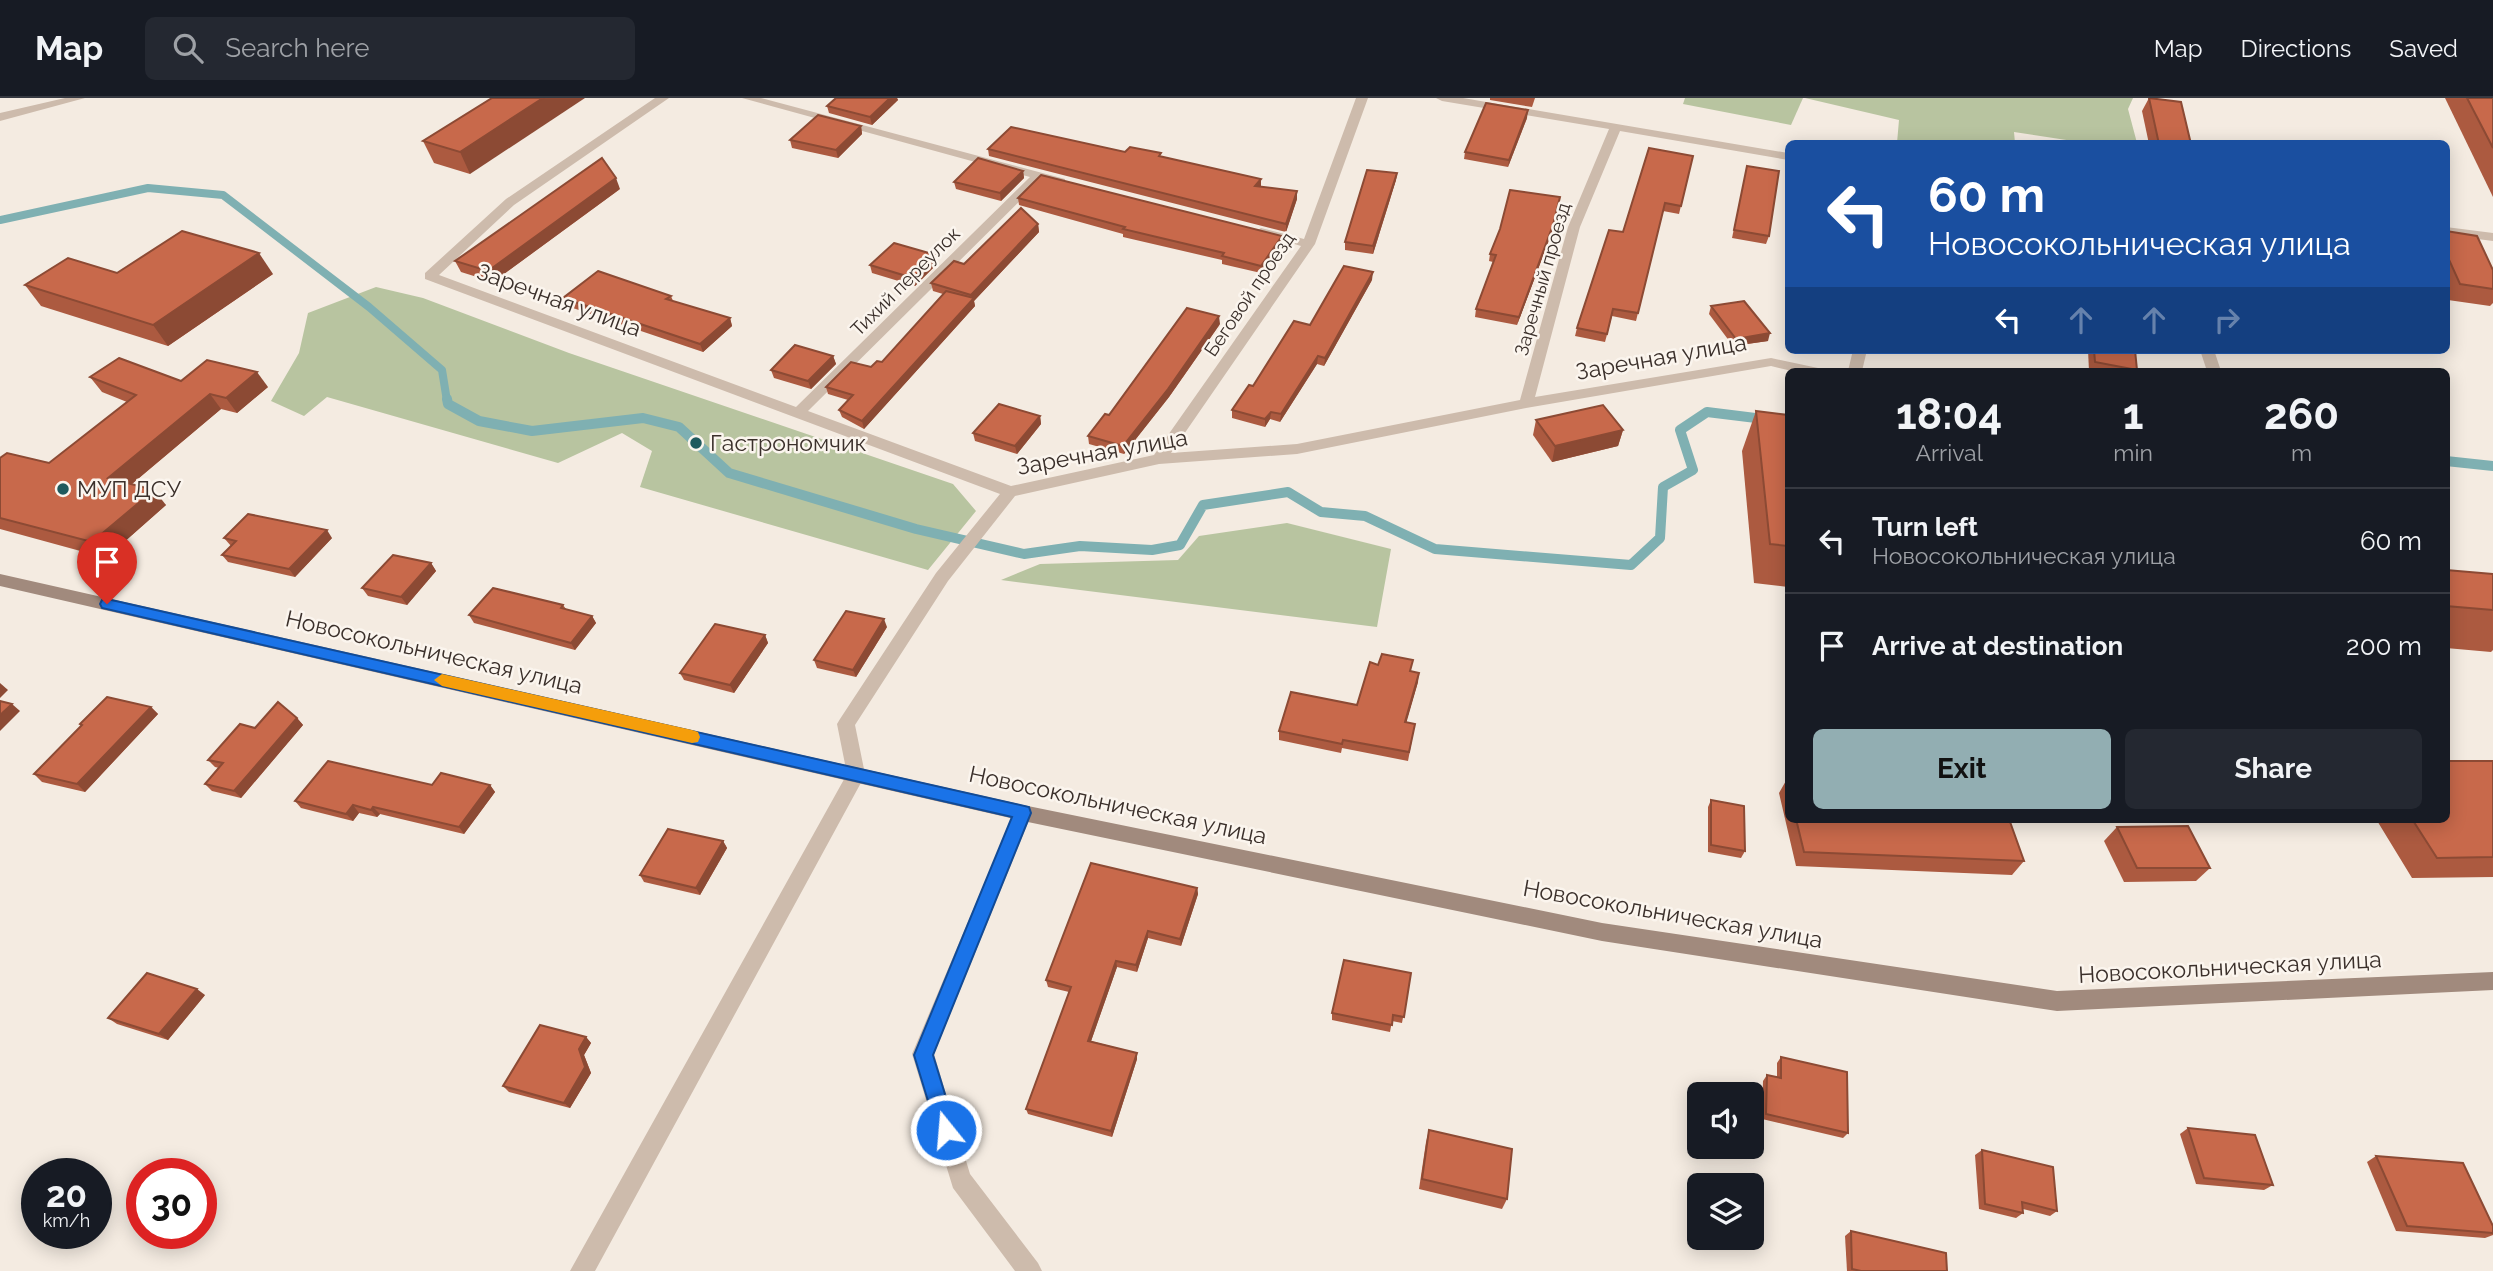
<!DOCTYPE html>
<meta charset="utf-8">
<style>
:root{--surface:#171b24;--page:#242831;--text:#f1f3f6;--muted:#9ea1a6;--line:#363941;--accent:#92aeb2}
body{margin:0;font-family:Raleway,sans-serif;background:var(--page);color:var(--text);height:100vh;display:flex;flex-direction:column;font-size:26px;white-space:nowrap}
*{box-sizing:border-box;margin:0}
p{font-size:23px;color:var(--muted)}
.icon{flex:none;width:38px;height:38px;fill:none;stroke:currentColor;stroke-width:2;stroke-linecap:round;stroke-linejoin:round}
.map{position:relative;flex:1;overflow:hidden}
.panel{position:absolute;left:1785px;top:270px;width:665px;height:455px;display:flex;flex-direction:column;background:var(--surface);border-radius:10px;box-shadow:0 4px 18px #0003}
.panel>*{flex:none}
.hud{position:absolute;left:1785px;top:42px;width:665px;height:214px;border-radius:10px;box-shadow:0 4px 18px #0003;background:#1a4fa0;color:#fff;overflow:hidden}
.controls{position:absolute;left:1687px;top:984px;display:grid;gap:14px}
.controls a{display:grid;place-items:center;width:77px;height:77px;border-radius:10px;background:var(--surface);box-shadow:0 4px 18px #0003;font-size:35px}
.speed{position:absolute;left:21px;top:1060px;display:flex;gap:14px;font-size:35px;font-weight:700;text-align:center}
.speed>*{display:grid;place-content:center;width:91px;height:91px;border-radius:50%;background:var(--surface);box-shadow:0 4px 18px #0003;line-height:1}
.speed small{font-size:18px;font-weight:400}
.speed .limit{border:10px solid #d22;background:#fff;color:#111}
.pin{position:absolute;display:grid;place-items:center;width:60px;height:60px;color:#fff;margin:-72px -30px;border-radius:50% 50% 50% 0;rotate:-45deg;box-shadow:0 0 7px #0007}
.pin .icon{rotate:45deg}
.me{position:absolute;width:77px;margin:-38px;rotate:343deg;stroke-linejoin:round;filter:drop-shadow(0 0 5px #0008)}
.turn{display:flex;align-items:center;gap:24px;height:147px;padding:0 28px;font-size:32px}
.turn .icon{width:91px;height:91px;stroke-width:2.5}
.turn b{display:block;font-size:49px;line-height:60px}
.lanes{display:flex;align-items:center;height:66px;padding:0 28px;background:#0003;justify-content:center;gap:35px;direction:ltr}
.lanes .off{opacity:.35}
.eta{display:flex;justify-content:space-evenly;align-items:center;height:119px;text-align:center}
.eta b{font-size:42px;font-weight:700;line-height:49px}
.primary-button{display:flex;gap:14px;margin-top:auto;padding:14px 28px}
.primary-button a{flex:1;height:80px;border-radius:10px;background:var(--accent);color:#111;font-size:28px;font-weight:700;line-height:80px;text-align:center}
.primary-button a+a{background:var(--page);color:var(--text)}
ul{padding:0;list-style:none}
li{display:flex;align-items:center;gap:21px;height:105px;padding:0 28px;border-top:2px solid var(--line)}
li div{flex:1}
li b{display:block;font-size:26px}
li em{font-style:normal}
header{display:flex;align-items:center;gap:42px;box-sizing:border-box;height:98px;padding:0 35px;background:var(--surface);border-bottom:2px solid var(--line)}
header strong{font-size:33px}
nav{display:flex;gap:38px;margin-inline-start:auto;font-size:24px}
.search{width:490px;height:63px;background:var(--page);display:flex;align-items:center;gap:18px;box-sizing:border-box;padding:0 24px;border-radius:10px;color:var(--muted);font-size:26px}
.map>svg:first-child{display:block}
.green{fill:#b8c4a0}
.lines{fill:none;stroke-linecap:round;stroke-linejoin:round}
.stream-far1{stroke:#7fb0b2;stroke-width:8}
.stream{stroke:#7fb0b2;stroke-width:10}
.minor{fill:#cdbbac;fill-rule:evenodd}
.tertiary{fill:#cdbbac;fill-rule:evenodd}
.secondary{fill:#a18a7d;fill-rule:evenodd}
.wall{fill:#ac5a40}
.shaded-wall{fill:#8c4a34}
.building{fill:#c8694b;stroke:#8c4a34;stroke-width:2}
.route{fill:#1a73e8;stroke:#114b97;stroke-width:2}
.slow{fill:#f59e0b}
.poi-dot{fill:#1f5a5e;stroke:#fbf5ee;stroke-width:2.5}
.labels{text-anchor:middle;stroke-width:5;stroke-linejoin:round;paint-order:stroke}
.far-street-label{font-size:19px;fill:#3b302b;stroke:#fbf5ee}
.street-label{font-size:23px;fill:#3b302b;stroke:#fbf5ee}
.poi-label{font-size:23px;fill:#3b302b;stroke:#fbf5ee;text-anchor:start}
</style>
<header>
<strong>Map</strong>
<div class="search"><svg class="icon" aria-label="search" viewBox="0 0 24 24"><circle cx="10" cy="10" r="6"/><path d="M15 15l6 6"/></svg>Search here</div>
<nav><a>Map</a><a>Directions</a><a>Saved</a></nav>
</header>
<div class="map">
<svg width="2493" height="1173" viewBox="0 0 2493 1173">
<rect width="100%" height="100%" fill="#f4ebe1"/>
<!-- green -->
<g class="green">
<polygon points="1685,0 1803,0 1791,27 1683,6"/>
<polygon points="1805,0 2133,0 2128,11 2137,45 2086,45 2014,34 2015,45 1897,45 1899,22"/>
<polygon points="376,189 423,200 569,255 953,386 976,413 928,472 640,389 652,353 622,335 558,365 327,299 304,318 271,303 299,255 308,215"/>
<polygon points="1287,425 1391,451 1377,529 1001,482 1040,466 1178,462 1199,438"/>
</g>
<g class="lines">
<!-- stream-far1 -->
<polyline class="stream-far1" points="0,122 148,90 223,97 369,209 442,272 447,303"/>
<!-- stream -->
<g class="stream">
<polyline points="447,301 448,306 479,323 532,333 643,320 679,329 729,375 916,431 1024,456 1080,448 1152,452 1180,447 1203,407 1288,394 1321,414 1365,418 1435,451 1631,467 1660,440 1663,389 1693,372 1680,332 1707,314 1788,324"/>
<polyline points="2446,363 2493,368"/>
</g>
<!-- minor -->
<g class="minor">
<polygon points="655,0 669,0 514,107 439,177 796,309 1030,79 742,0 761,0 1065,81 1065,87 1041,82 808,313 1011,388 1154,357 1301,148 1255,134 1261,130 1304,141 1356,0 1368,0 1315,146 1171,355 1297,346 1520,302 1568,129 1609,31 1442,3 1436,0 1463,0 1788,55 1788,62 1620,33 1580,129 1535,299 1771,260 1818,270 1820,273 1792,273 1771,268 1526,310 1297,356 1159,366 1015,398 948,483 855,627 865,676 863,681 595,1173 570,1173 847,676 837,626 840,621 936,475 1000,396 425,181 425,175 506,101"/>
<polygon points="2446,129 2493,135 2493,143 2446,137"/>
<polygon points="1853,252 1867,252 1862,273 1848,273"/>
<polygon points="2200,252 2214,252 2221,273 2207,273"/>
<polygon points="1023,707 1030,709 1032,715 934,956 970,1076 1038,1165 1042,1173 1015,1173 953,1090 912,956 1014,715 1016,709"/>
</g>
<!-- tertiary -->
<polygon class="tertiary" points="65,0 85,0 0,23 0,15"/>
<!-- secondary -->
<polygon class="secondary" points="0,476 1023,707 1602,825 2057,893 2493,874 2493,892 2057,913 1602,843 1023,723 0,488"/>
</g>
<!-- wall -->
<g class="wall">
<polygon points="492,0 470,76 434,65 423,43"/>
<polygon points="836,0 897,0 898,2 872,27 829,15 827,8"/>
<polygon points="1490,0 1535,0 1532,9 1490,2"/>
<polygon points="2149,0 2191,46 2149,46 2142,13"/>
<polygon points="2445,0 2493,0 2493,99"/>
<polygon points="1527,20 1508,69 1464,61 1465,54"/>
<polygon points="861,28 862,36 838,60 792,50 790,42"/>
<polygon points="988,51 1125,54 1162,59 1261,89 1297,93 1297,101 1286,134 989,58"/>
<polygon points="1693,58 1679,116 1663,113 1636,223 1612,218 1605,244 1575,238 1577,230 1623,134"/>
<polygon points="1747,68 1769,138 1766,146 1732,140"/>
<polygon points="1023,73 1024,80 1001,103 956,91 954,84"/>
<polygon points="1397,75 1396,82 1373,156 1345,152 1345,144"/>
<polygon points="620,91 493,184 461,174 455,163"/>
<polygon points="1018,100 1282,138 1282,146 1261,175 1222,166 1222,162 1123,139 1123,136 1019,107"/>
<polygon points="1038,126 1039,134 974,203 975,208 864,331 842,319 839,312 848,302 828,296 826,289 882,264 943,196 933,193 931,185 964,166"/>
<polygon points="2446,133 2493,172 2493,205 2490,208 2448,202 2446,199"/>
<polygon points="1552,134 1517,227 1475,219 1476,211 1493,164 1489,163 1490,156"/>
<polygon points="938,165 915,188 872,175 870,167"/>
<polygon points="117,175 273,176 168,248 41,208 25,187"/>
<polygon points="1372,182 1324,268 1317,266 1280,324 1270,321 1265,329 1232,320 1232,312 1253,288 1310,227"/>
<polygon points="671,198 673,203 730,220 732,228 703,254 567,208 563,200"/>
<polygon points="1711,208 1768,243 1733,248 1709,216"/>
<polygon points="1220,226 1169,299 1124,356 1089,346 1088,338 1109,317"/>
<polygon points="2088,252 2135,252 2137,272 2089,273"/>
<polygon points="2338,252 2369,252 2366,256"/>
<polygon points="833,258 836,266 811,291 774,280 771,272"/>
<polygon points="90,279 268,289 237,315 221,311 132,386 166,407 106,460 0,431 0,360 49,365 127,304 102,294"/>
<polygon points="1756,313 1788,317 1788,489 1754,485 1742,353"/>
<polygon points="1040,318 1041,326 1017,356 975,343 973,335"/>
<polygon points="1536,322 1623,332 1618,348 1552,364 1533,337"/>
<polygon points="224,440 332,440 295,479 228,464 222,457 231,448"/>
<polygon points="431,465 436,473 407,507 368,498 362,490"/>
<polygon points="2446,472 2493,476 2493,552 2491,554 2446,550"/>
<polygon points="563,507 566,511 592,518 596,525 575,552 474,525 469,517"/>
<polygon points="887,529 856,579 817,570 814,562"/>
<polygon points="765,537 768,545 734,595 684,582 680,575"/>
<polygon points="1378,567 1411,573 1418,584 1406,624 1415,626 1408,663 1342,650 1341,655 1279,642 1279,633 1357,607"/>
<polygon points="151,609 158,616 85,694 42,684 34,676 81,628 80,626"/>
<polygon points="297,620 303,627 241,700 212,693 205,686 219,670 215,669 208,662 255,630"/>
<polygon points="2493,663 2493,779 2412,780 2376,721 2446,721"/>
<polygon points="1787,681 1788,681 1788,721 2009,721 2024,763 2012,777 1796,768 1779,695"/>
<polygon points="432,687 490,687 495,694 464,736 380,716 377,719 359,715 353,723 301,710 295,703"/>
<polygon points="1711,702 1745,753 1741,760 1708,754 1708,709"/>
<polygon points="2117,729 2210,770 2196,783 2124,784 2104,743"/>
<polygon points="723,743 727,750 700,797 644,784 640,777"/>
<polygon points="1197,790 1198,796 1181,848 1148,840 1137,874 1117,869 1091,943 1137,955 1137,961 1112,1039 1028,1016 1026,1011 1069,894 1048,889 1046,882"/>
<polygon points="1411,875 1402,925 1392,923 1390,934 1332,922 1332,915"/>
<polygon points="205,897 168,942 117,926 108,920"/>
<polygon points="586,939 591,945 584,957 591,975 570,1010 509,994 503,988"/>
<polygon points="1781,959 1848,1035 1843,1040 1762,1021 1763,983 1767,977 1777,979 1777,965"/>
<polygon points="2188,1030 2273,1087 2264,1092 2196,1086 2180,1036"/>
<polygon points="1429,1032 1507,1101 1502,1111 1419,1091 1426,1044"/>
<polygon points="1982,1052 2057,1113 2050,1118 2023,1111 2023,1115 2016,1120 1979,1111 1975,1057"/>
<polygon points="2376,1058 2493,1128 2493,1137 2485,1140 2396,1133 2367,1064"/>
<polygon points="1851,1133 1947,1173 1847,1173 1845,1138"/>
</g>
<!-- shaded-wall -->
<g class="shaded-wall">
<polygon points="543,0 585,0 470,76 460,54"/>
<polygon points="890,0 897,0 898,2 872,27 870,19"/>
<polygon points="1528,12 1527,20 1508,69 1509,62"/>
<polygon points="861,28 862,36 838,60 836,52"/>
<polygon points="1023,73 1024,80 1001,103 1000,95"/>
<polygon points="1397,75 1396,82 1373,156 1373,148"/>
<polygon points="616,80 620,91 493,184 488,173"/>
<polygon points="1261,81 1261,89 1255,88"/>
<polygon points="1297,93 1297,101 1286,134 1286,126"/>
<polygon points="1560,99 1552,134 1517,227 1519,219"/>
<polygon points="1038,126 1039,134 974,203 975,208 864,331 862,323 972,202 971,197"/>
<polygon points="1282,138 1282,146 1261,175 1261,168"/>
<polygon points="259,155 273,176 168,248 153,227"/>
<polygon points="936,157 938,165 915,188 913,180"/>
<polygon points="1373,174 1372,182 1324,268 1325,260"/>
<polygon points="1219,218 1220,226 1169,299 1124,356 1123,348"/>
<polygon points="730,220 732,228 703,254 700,246"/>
<polygon points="1770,235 1768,243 1733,248 1736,241"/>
<polygon points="833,258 836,266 811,291 808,283"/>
<polygon points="1318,258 1317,266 1280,324 1281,316"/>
<polygon points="257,274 268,289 237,315 226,300"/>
<polygon points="210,296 221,311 121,395 108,380"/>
<polygon points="1271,314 1270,321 1265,329 1265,321"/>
<polygon points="1040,318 1041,326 1017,356 1015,348"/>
<polygon points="1623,332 1618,348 1552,364 1555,348"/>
<polygon points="154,392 166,407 106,460 92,444"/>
<polygon points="327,432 332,440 295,479 289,471"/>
<polygon points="431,465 436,473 407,507 401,499"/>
<polygon points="592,518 596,525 575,552 571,545"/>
<polygon points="884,521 887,529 856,579 853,572"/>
<polygon points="765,537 768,545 734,595 730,587"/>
<polygon points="1419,575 1418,584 1404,633 1405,624"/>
<polygon points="0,585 8,592 0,600"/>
<polygon points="12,606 20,613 0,633 0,617"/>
<polygon points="151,609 158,616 85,694 77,686"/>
<polygon points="297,620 303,627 241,700 234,693"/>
<polygon points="490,687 495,694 464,736 459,729"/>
<polygon points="353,707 359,715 353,723 346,716"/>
<polygon points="373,709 380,716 377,719 371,712"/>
<polygon points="723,743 727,750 700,797 696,790"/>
<polygon points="1197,790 1198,796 1181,848 1180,841"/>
<polygon points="1148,833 1148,840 1137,874 1136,867"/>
<polygon points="1116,863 1117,869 1089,949 1088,943"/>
<polygon points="197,891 205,897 168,942 159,936"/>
<polygon points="586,939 591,945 584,957 591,975 570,1010 564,1005 579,951"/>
<polygon points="1137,955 1137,961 1112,1039 1111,1033"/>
</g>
<!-- building -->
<g class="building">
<polygon points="492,0 543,0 460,54 423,43"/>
<polygon points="836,0 890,0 870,19 827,8"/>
<polygon points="2149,0 2181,4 2191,46 2159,46"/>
<polygon points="2467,0 2493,0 2493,50"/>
<polygon points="1486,5 1528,12 1509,62 1465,54"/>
<polygon points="818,17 861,28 836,52 790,42"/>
<polygon points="1011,29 1125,54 1130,49 1161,55 1159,58 1261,81 1255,88 1297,93 1286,126 988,51"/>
<polygon points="1649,50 1693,58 1681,108 1665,105 1638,215 1613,211 1607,236 1577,230 1609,132 1623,134"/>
<polygon points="602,60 616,80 488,173 455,163"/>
<polygon points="978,60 1023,73 1000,95 954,84"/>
<polygon points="1747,68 1779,73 1769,138 1734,132"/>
<polygon points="1367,72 1397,75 1373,148 1345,144"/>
<polygon points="1041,77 1282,138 1261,168 1222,158 1224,155 1123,131 1125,129 1018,100"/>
<polygon points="1510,92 1560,99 1553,127 1519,219 1476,211 1496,157 1490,156 1500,131"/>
<polygon points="1021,110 1038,126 971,197 931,185 954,163 964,166"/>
<polygon points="182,133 259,155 153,227 25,187 68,160 117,175"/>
<polygon points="2446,133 2477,138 2493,172 2493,191 2460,186 2446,155"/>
<polygon points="894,145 936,157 913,180 870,167"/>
<polygon points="1344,168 1373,174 1325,260 1318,258 1281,316 1271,314 1265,321 1232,312 1249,287 1253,288 1294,223 1310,227"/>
<polygon points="598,173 671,198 666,201 730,220 700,246 563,200"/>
<polygon points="946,193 974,200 862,323 839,312 853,297 826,289 851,264 871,269 877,263 882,264"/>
<polygon points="1744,203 1770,235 1736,241 1711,208"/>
<polygon points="1187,210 1219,218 1168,291 1123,348 1088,338 1105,316 1109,317"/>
<polygon points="795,247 833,258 808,283 771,272"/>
<polygon points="2094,252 2135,252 2137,272 2095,264"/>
<polygon points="119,260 181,283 207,262 257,274 226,300 210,296 108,380 154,392 92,444 0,420 0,360 7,355 49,365 136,297 90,279"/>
<polygon points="999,306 1040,318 1015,348 973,335"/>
<polygon points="1603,307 1623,332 1555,348 1536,322"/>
<polygon points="1756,313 1788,317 1788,448 1770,446"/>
<polygon points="248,416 327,432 289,471 222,457 236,443 224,440"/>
<polygon points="393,457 431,465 401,499 362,490"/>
<polygon points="2446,472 2493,476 2493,512 2446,508"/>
<polygon points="493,490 563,507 561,510 592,518 571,545 469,517"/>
<polygon points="846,513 884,521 853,572 814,562"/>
<polygon points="715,526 765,537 730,587 680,575"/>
<polygon points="1382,556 1413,562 1410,573 1419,575 1405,624 1415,626 1409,654 1343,642 1342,646 1279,633 1291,594 1357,607 1370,564 1378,567"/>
<polygon points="107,599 151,609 77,686 34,676 82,627 80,626"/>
<polygon points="0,603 12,606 0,617"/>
<polygon points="278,604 297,620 234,693 205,686 223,665 208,662 240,626 255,630"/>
<polygon points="328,663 432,687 441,675 490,687 459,729 373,709 371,712 353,707 346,716 295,703"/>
<polygon points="2446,663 2493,663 2493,759 2437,760 2412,721 2446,721"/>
<polygon points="1711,702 1744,708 1745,753 1711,747"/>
<polygon points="1796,721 2009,721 2024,763 1804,754"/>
<polygon points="2188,728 2210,770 2137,770 2117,729"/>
<polygon points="668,731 723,743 696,790 640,777"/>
<polygon points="1091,765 1197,790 1180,841 1148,833 1136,867 1116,863 1088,943 1137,955 1111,1033 1026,1011 1071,889 1046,882"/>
<polygon points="1344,862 1411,875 1404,919 1393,917 1392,927 1332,915"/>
<polygon points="147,875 197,891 159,936 108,920"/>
<polygon points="540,927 586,939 579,951 585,969 564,1005 503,988"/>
<polygon points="1781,959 1847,974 1848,1035 1766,1016 1767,977 1781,980"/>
<polygon points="2188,1030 2255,1037 2273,1087 2204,1080"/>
<polygon points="1429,1032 1512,1051 1507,1101 1422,1081"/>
<polygon points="1982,1052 2053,1069 2057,1113 2022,1104 2023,1115 1985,1106"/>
<polygon points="2376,1058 2463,1065 2493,1128 2493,1135 2407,1128"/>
<polygon points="1851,1133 1946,1155 1947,1173 1861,1173 1852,1171"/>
</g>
<!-- route -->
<polygon class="route" points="107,501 1029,709 1031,715 933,957 956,1032 953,1039 946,1042 939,1039 914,957 1012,719 102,510 100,506 102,502"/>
<!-- slow -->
<polygon class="slow" points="442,576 692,632 698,634 700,639 698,644 692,645 442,588 434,582"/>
<!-- markers -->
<g class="poi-dot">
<circle cx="696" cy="345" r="7"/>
<circle cx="63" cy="391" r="7"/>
</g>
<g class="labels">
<!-- far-street labels -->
<g class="far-street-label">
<text transform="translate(1542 181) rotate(-74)" y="7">Заречный проезд</text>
<text transform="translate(905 183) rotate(-45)" y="7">Тихий переулок</text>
<text transform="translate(1249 196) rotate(-56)" y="7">Беговой проезд</text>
</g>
<!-- street labels -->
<g class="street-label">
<text transform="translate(559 202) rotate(20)" y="8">Заречная улица</text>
<text transform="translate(1661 259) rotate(-10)" y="8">Заречная улица</text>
<text transform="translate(1102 354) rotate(-10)" y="8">Заречная улица</text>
<text transform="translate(434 554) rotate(13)" y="8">Новосокольническая улица</text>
<text transform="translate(1118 707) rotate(12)" y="8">Новосокольническая улица</text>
<text transform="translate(1673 816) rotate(10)" y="8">Новосокольническая улица</text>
<text transform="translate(2230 869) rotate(-3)" y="8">Новосокольническая улица</text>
</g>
<!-- poi labels -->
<g class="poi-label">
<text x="710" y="353">Гастрономчик</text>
<text x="77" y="399">МУП ДСУ</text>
</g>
</g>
</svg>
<div class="controls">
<a><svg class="icon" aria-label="sound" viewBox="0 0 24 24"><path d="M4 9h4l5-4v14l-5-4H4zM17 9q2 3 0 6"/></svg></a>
<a><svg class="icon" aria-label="layers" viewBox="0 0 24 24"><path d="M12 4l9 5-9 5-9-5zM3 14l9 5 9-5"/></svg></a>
</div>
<div class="speed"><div>20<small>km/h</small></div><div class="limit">30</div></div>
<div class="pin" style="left:107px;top:506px;background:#d93025"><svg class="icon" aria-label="arrive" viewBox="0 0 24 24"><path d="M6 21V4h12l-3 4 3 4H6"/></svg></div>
<svg class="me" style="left:946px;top:1032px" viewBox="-20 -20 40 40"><circle r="17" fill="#1a73e8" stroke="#fff" stroke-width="3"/><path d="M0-11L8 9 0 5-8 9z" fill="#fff"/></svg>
<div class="hud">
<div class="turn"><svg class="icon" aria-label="left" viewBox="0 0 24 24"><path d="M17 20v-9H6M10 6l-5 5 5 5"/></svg><div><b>60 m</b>Новосокольническая улица</div></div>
<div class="lanes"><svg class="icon" aria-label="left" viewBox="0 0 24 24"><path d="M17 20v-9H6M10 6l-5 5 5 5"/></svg><svg class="icon off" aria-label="ahead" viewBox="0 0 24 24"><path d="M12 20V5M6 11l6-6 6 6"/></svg><svg class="icon off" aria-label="ahead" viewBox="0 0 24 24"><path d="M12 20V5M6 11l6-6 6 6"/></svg><svg class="icon off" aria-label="right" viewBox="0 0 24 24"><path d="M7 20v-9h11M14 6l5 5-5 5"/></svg></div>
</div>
<section class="panel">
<div class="eta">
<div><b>18:04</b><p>Arrival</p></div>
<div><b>1</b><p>min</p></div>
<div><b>260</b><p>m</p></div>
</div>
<ul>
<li><svg class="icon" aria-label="left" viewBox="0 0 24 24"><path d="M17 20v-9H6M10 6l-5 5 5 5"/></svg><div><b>Turn left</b><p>Новосокольническая улица</p></div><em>60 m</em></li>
<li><svg class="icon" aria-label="arrive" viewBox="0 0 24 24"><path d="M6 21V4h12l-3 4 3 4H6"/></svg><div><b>Arrive at destination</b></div><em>200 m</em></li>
</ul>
<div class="primary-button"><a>Exit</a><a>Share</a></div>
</section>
</div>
